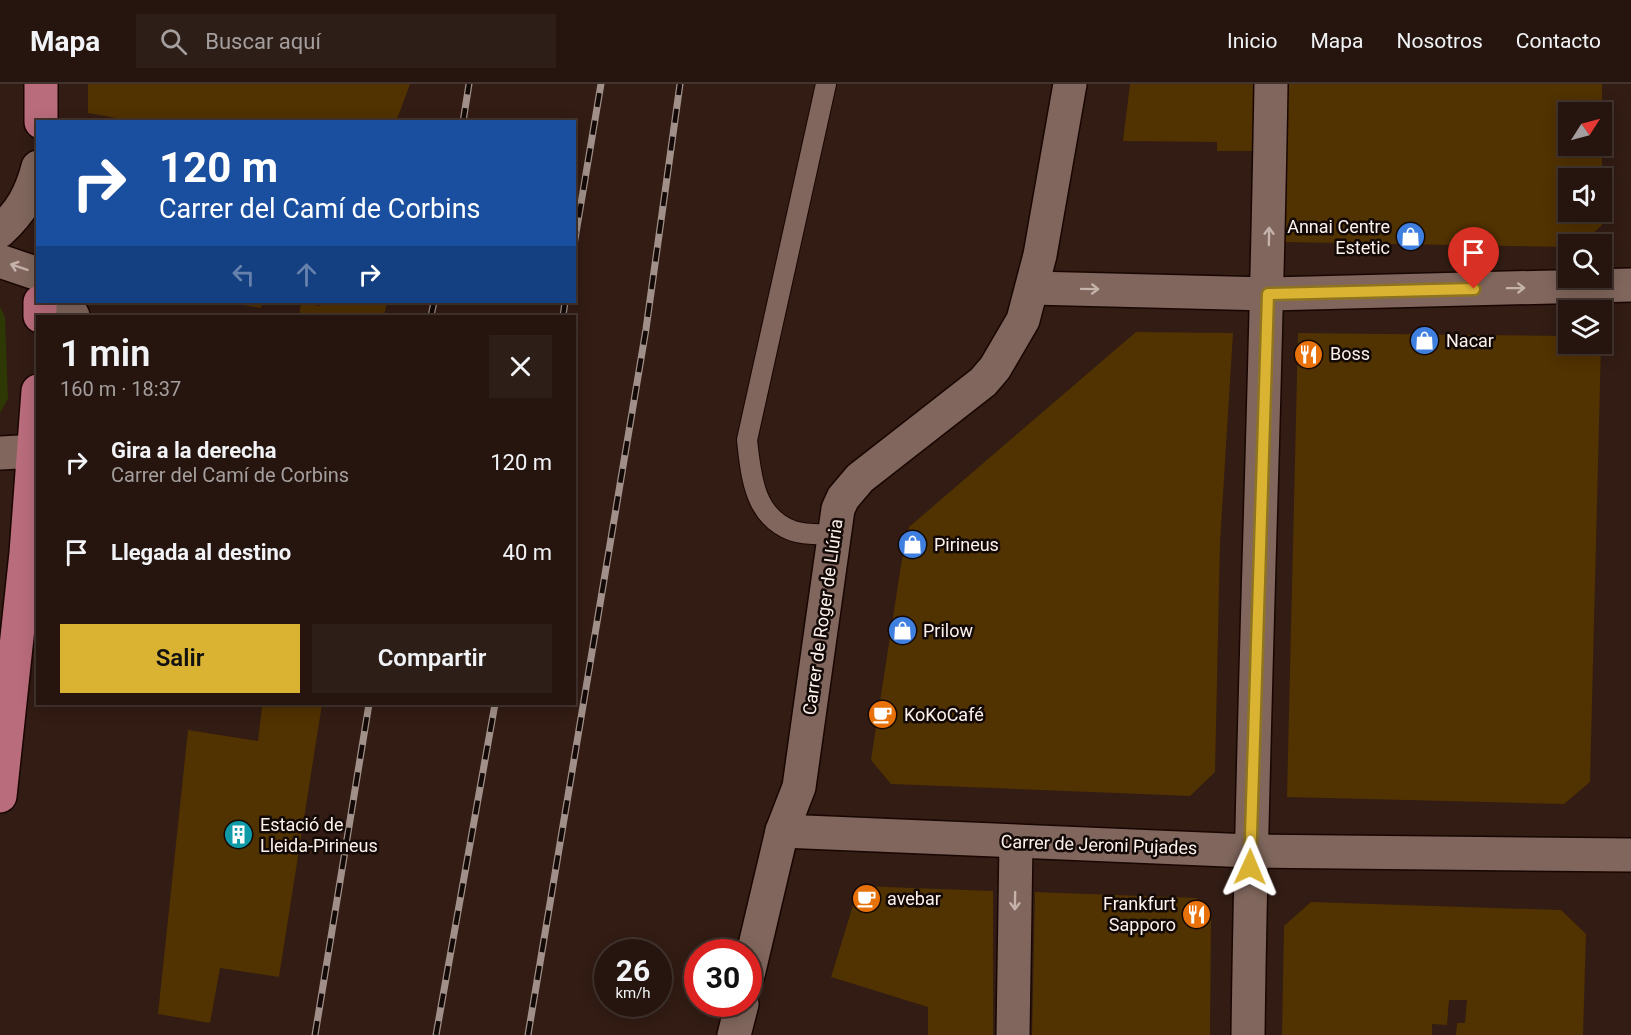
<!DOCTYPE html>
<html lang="es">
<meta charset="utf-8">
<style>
:root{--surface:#26150f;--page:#2e1e18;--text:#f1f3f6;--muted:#a49f9e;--line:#42342f;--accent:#dab333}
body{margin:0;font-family:Roboto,sans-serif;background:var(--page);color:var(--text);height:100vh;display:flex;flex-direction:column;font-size:22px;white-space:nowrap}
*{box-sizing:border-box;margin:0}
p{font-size:20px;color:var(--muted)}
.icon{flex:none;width:33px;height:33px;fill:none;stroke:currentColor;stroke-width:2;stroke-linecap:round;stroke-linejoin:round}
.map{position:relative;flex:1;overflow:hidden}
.drawer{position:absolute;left:36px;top:231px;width:540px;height:390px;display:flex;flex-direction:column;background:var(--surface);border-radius:0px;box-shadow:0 3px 15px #0003,0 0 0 2px var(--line)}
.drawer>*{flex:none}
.guide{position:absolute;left:36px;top:36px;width:540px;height:183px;border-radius:0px;box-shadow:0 3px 15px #0003,0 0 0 2px var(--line);background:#1a4fa0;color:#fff;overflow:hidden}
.needle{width:39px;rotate:54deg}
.fabs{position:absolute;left:1558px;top:18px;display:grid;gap:12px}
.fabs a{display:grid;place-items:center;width:54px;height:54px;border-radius:0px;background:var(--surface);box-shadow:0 3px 15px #0003,0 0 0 2px var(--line);font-size:30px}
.speed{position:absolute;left:594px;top:855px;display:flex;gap:12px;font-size:30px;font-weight:700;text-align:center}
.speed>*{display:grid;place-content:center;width:78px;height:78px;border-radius:50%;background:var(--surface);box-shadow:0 3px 15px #0003,0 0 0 2px var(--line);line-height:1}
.speed small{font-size:15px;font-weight:400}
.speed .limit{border:9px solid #d22;background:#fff;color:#111}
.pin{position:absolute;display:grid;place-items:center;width:51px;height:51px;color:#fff;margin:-62px -26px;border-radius:50% 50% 50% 0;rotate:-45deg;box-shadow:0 0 6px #0007}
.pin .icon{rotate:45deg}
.me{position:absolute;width:66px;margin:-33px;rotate:1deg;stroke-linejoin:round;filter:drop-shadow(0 0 4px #0008)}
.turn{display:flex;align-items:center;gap:21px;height:126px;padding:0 24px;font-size:27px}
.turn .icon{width:78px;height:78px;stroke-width:2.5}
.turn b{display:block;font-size:42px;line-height:51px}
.lanes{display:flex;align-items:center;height:57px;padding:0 24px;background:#0003;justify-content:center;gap:30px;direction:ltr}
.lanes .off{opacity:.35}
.round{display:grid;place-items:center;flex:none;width:63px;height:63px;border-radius:0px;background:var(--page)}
.summary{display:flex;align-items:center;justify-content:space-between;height:102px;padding:0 24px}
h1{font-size:36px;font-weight:600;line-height:45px}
.cta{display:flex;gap:12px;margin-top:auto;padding:12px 24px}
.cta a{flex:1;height:69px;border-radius:0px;background:var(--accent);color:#111;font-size:24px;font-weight:600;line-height:69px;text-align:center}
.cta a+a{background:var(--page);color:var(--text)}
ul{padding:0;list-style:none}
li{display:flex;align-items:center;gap:18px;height:90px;padding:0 24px}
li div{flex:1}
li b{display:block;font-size:22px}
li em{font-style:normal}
header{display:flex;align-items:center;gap:36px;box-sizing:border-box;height:84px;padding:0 30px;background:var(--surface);border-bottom:2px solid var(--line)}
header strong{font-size:28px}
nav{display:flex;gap:33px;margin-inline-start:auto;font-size:21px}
.search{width:420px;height:54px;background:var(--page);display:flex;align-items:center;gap:15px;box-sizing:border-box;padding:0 21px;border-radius:0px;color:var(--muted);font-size:22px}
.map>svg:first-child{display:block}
.green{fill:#2d3805}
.building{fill:#513201}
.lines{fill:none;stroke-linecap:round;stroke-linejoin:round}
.lane-casing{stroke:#190602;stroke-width:22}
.street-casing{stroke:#190602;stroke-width:36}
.primary-casing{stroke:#190602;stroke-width:36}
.lane{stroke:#80665c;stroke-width:20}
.street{stroke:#80665c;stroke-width:33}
.primary{stroke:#b96c7b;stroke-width:33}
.rail-casing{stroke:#a09089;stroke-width:7}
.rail{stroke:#130906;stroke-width:4.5;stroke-dasharray:14;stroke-linecap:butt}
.oneway{stroke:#c5b2ab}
.route-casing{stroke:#8e7421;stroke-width:15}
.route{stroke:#dab333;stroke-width:10}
.labels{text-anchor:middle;stroke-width:5;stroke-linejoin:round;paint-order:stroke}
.poi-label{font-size:18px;fill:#fdf1ec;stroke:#130906;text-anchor:start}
.street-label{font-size:18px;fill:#fdf1ec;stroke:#130906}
</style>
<header>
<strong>Mapa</strong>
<div class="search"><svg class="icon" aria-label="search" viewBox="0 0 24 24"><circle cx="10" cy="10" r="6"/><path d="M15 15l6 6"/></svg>Buscar aquí</div>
<nav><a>Inicio</a><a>Mapa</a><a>Nosotros</a><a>Contacto</a></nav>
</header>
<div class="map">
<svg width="1631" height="951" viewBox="0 0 1631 951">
<rect width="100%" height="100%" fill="#321c14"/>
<!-- green -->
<polygon class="green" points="0,223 5,233 8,315 0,329"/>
<!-- building -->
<g class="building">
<polygon points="88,0 410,0 396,38 139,38 88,29"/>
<polygon points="1130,0 1254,0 1253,67 1217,67 1217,58 1123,57"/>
<polygon points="1286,0 1602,0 1602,28 1569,28 1569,62 1602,62 1602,94 1569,94 1569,128 1602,128 1602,141 1582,160 1569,160 1569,163 1282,158"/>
<polygon points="244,218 262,218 261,224 243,221"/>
<polygon points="320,218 387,218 384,232 299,232 301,219 320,222"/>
<polygon points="1136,248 1233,249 1220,459 1215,688 1190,712 891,700 871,676 901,481 909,443"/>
<polygon points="1298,249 1569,252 1569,260 1601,260 1590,698 1564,720 1287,713"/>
<polygon points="253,620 322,620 279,893 220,884 210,939 158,930 188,646 258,657 262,623"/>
<polygon points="859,802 993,807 993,951 928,951 928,923 831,893"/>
<polygon points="1035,808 1197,814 1211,837 1210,951 1032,951"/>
<polygon points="1311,818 1561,826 1586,850 1583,951 1456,951 1457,939 1465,939 1467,916 1449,916 1447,941 1432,940 1432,951 1282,951 1284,842"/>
</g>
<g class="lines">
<defs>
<path id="lane" d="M 826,0 L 747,356 C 751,392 754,433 793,447 C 805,451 822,450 835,451"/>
<g id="street">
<path d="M 0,147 C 21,128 31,110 38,83"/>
<polyline points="0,177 38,190"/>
<polyline points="1032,204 1268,210 1631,201"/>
<polyline points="65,218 73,232"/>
<polyline points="0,369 38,367"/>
<polyline points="782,747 1250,767 1631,771"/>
<polyline points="748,891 782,747 799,703 838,425 843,414 860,394 983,298 995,284 1023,236 1040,171 1070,0"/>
<polyline points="734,951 742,920"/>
<polyline points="1013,951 1016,758"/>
<path d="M 1248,951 C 1252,634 1266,317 1271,0"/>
</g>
<g id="primary">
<polyline points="41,0 41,38"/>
<polyline points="40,232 40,218"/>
<polyline points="0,712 26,469 38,307"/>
</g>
</defs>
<!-- lane casing -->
<use href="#lane" class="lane-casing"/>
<!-- street casing -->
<use href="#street" class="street-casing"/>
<!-- primary casing -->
<use href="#primary" class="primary-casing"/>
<!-- lane -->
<use href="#lane" class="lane"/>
<!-- street -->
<use href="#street" class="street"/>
<!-- primary -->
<use href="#primary" class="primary"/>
<defs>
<g id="rail">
<polyline points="463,38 469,0"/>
<polyline points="574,161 601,0"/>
<polyline points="431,232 434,218"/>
<polyline points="563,232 565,218"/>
<polyline points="315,951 369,620"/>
<polyline points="436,951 495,620"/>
<polyline points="528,951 646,245 680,0"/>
</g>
</defs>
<!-- rail casing -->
<use href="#rail" class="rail-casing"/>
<!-- rail -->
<use href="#rail" class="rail"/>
</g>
<!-- one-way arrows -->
<defs><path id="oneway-shaft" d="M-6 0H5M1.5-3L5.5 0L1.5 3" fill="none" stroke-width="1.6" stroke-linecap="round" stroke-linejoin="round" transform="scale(1.5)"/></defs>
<g class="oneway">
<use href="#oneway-shaft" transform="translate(1269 152) rotate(-89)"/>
<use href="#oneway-shaft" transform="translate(19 183) rotate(-161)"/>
<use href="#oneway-shaft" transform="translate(1516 204) rotate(-1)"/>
<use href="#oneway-shaft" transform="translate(1090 205) rotate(1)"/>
<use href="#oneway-shaft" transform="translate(1015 817) rotate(91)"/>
</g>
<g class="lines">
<defs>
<polyline id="route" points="1250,783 1268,210 1474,205"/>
</defs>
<!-- route casing -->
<use href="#route" class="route-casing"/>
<!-- route -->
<use href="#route" class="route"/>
</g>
<!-- icons -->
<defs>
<symbol id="shop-disc" viewBox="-11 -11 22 22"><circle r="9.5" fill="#3f7fe0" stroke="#130906"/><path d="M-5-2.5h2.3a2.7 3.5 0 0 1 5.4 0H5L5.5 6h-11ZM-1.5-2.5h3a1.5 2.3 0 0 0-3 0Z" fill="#fff"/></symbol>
<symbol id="restaurant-disc" viewBox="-11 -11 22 22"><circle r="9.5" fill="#e8710a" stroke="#130906"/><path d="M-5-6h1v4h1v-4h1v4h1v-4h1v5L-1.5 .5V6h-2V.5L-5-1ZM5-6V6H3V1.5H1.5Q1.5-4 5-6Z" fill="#fff"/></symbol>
<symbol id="cafe-disc" viewBox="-11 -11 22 22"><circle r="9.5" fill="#e8710a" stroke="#130906"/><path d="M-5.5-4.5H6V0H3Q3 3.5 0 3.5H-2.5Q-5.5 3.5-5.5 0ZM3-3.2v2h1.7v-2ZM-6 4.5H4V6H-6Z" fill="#fff"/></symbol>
<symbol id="building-disc" viewBox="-11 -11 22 22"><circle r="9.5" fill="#0f9aa8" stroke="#130906"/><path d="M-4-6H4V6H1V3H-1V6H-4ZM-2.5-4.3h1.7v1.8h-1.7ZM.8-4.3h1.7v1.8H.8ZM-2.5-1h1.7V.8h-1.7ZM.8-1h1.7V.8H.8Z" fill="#fff"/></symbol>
</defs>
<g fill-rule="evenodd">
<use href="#shop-disc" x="1394" y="136" width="33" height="33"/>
<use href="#shop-disc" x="1408" y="240" width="33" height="33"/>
<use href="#restaurant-disc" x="1292" y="254" width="33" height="33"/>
<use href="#shop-disc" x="896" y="444" width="33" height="33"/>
<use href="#shop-disc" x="886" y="530" width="33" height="33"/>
<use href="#cafe-disc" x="866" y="614" width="33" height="33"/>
<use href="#building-disc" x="222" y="734" width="33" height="33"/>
<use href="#cafe-disc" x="850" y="798" width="33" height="33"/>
<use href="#restaurant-disc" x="1180" y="814" width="33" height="33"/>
</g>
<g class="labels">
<!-- poi labels -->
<g class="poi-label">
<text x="1390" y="149" text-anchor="end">Annai Centre<tspan x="1390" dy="21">Estetic</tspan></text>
<text x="1446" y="263">Nacar</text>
<text x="1330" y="276">Boss</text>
<text x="934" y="467">Pirineus</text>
<text x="923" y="553">Prilow</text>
<text x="904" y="637">KoKoCafé</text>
<text x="260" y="747">Estació de<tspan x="260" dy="21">Lleida-Pirineus</tspan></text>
<text x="887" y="821">avebar</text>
<text x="1176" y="826" text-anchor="end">Frankfurt<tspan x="1176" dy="21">Sapporo</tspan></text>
</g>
<!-- street labels -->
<g class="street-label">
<text transform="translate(823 533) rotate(-82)" y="6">Carrer de Roger de Llúria</text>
<text transform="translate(1099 761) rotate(2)" y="6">Carrer de Jeroni Pujades</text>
</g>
</g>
</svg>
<div class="fabs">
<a><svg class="needle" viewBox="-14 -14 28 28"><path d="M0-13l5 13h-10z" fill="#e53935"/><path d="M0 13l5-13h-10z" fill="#a49f9e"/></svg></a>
<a><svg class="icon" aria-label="sound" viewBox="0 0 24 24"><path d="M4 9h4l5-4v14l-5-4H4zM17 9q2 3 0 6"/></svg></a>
<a><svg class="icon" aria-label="search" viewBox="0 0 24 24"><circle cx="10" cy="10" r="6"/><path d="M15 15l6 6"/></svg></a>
<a><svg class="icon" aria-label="layers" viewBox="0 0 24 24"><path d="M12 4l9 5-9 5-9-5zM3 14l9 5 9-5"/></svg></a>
</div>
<div class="speed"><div>26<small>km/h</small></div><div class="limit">30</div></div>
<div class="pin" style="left:1474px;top:205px;background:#d93025"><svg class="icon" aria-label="arrive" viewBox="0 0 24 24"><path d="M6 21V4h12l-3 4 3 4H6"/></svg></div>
<svg class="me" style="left:1250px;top:783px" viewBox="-20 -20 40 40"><path d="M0-17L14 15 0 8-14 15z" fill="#dab333" stroke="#fff" stroke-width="4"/></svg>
<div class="guide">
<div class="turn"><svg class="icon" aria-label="right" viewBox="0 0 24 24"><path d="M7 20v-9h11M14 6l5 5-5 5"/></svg><div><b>120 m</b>Carrer del Camí de Corbins</div></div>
<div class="lanes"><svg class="icon off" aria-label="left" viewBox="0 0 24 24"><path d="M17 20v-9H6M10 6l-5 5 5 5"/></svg><svg class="icon off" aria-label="ahead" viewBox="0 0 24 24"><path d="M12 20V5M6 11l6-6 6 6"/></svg><svg class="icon" aria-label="right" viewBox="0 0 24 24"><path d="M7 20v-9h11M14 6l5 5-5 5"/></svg></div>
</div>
<section class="drawer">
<div class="summary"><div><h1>1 min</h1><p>160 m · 18:37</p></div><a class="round"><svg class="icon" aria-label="close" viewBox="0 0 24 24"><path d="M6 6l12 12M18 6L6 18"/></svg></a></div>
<ul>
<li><svg class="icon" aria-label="right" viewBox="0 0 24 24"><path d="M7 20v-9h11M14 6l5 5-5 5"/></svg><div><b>Gira a la derecha</b><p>Carrer del Camí de Corbins</p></div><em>120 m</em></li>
<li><svg class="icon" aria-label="arrive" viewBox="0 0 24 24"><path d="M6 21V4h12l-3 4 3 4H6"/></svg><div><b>Llegada al destino</b></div><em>40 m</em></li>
</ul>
<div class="cta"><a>Salir</a><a>Compartir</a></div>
</section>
</div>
